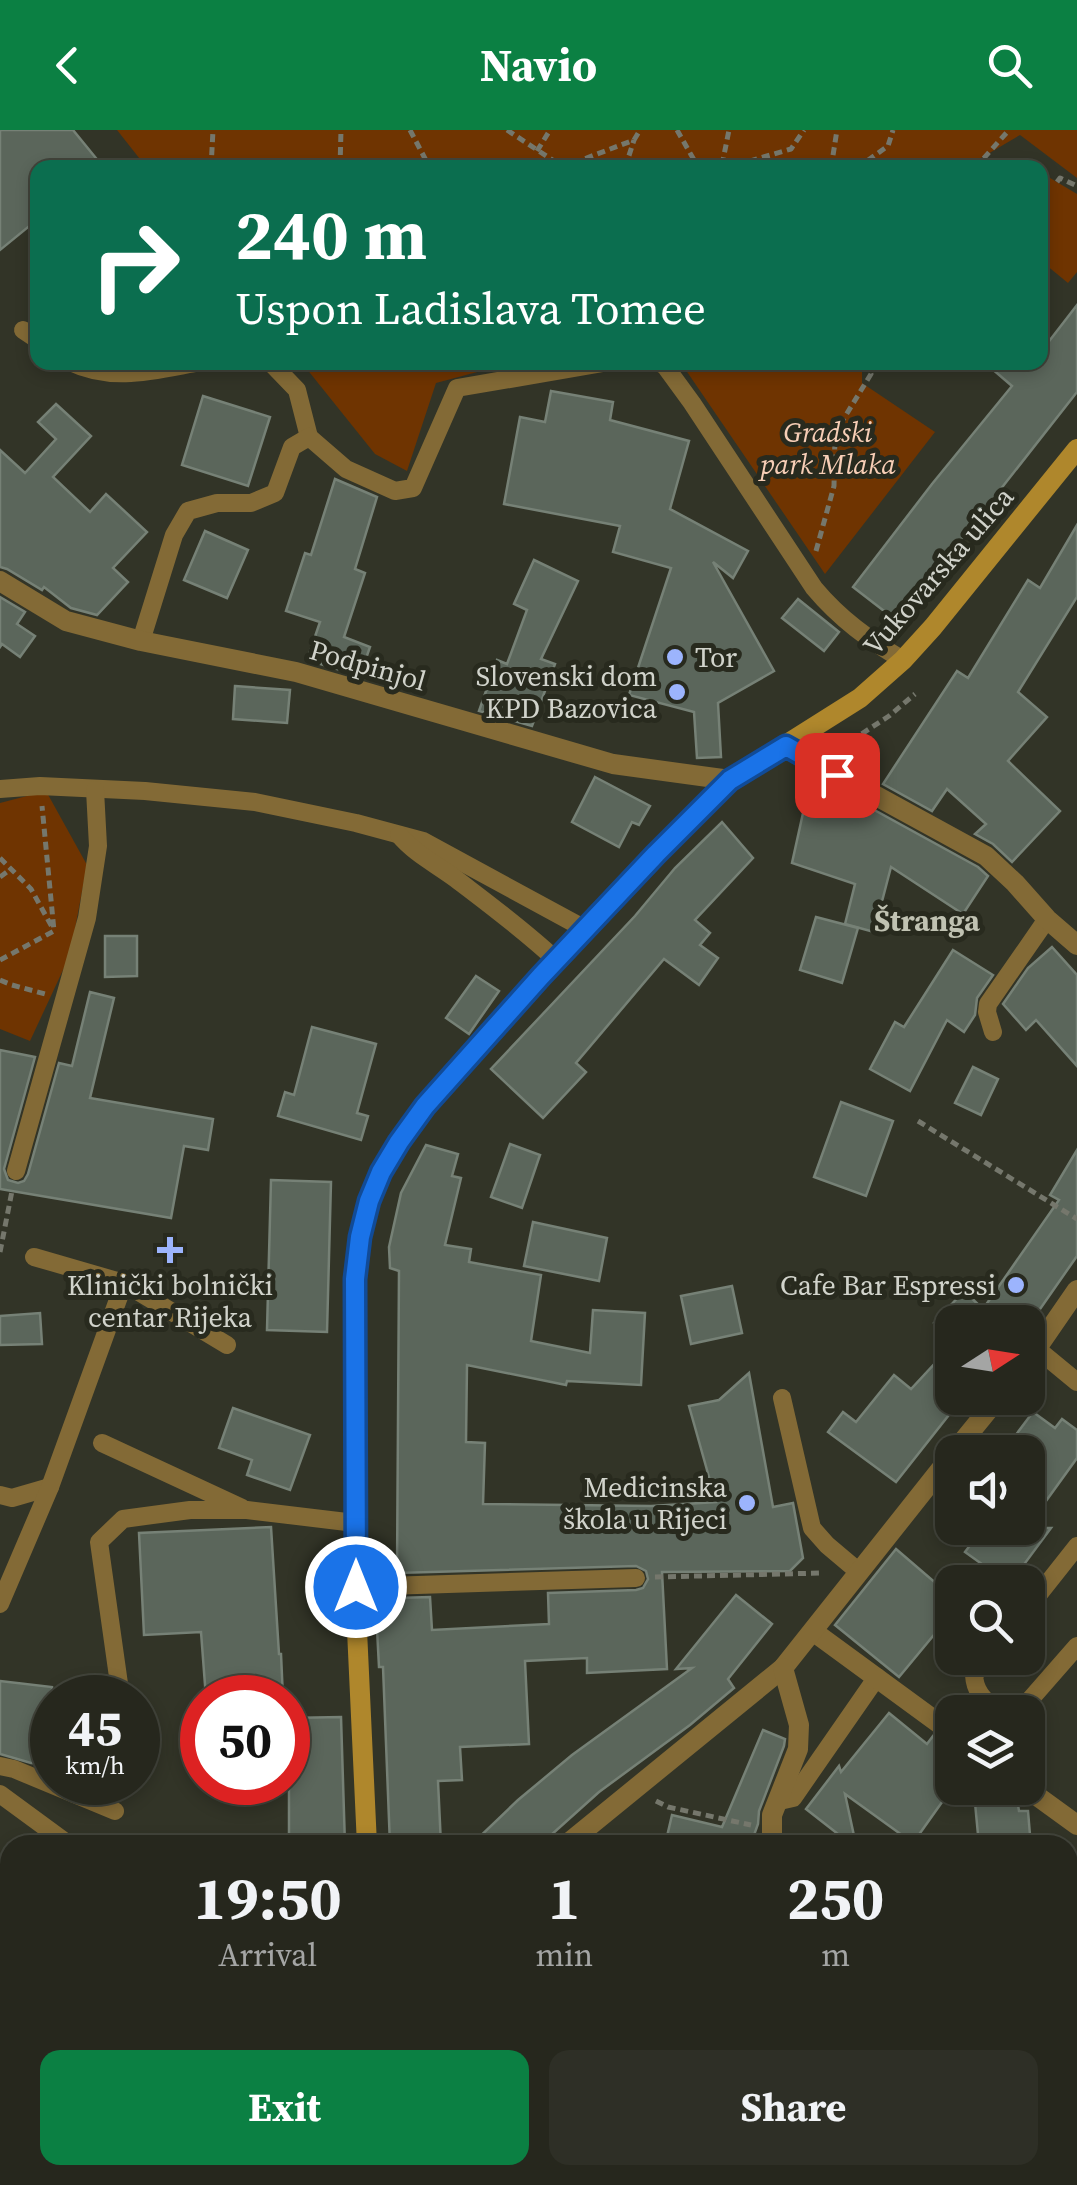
<!DOCTYPE html>
<meta charset="utf-8">
<style>
:root{--surface:#26271d;--page:#2e2f26;--text:#f1f3f6;--muted:#a4a5a4;--line:#42443b;--accent:#0b8043}
body{margin:0;font-family:"Source Serif 4",serif;background:var(--page);color:var(--text);height:100vh;display:flex;flex-direction:column;font-size:38px;white-space:nowrap}
*{box-sizing:border-box;margin:0}
p{font-size:32px;color:var(--muted)}
.icon{flex:none;width:55px;height:55px;fill:none;stroke:currentColor;stroke-width:2;stroke-linecap:round;stroke-linejoin:round}
.map{position:relative;flex:1;overflow:hidden}
.sheet{position:absolute;left:0px;top:1705px;width:1078px;height:350px;display:flex;flex-direction:column;background:var(--surface);border-radius:30px 30px 0 0;box-shadow:0 5px 15px #0003,0 0 0 2px var(--line)}
.sheet>*{flex:none}
.banner{position:absolute;left:30px;top:30px;width:1018px;height:210px;border-radius:20px;box-shadow:0 5px 15px #0003,0 0 0 2px var(--line);background:#0b6e4f;color:#fff;overflow:hidden}
.needle{width:65px;rotate:78deg}
.tools{position:absolute;left:935px;top:1175px;display:grid;gap:20px}
.tools a{display:grid;place-items:center;width:110px;height:110px;border-radius:20px;background:var(--surface);box-shadow:0 5px 15px #0003,0 0 0 2px var(--line);font-size:50px}
.speed{position:absolute;left:30px;top:1545px;display:flex;gap:20px;font-size:50px;font-weight:700;text-align:center}
.speed>*{display:grid;place-content:center;width:130px;height:130px;border-radius:50%;background:var(--surface);box-shadow:0 5px 15px #0003,0 0 0 2px var(--line);line-height:1}
.speed small{font-size:25px;font-weight:400}
.speed .limit{border:15px solid #d22;background:#fff;color:#111}
.pin{position:absolute;display:grid;place-items:center;width:85px;height:85px;color:#fff;margin:-42px;border-radius:20px;box-shadow:0 5px 15px #0006}
.me{position:absolute;width:110px;margin:-55px;rotate:0deg;stroke-linejoin:round;filter:drop-shadow(0 0 8px #0008)}
.turn{display:flex;align-items:center;gap:35px;height:210px;padding:0 40px;font-size:45px}
.turn .icon{width:130px;height:130px;stroke-width:2.5}
.turn b{display:block;font-size:70px;line-height:85px}
.eta{display:flex;justify-content:space-evenly;align-items:center;height:170px;text-align:center}
.eta b{font-size:60px;font-weight:700;line-height:70px}
.action{display:flex;gap:20px;margin-top:auto;padding:20px 40px}
.action a{flex:1;height:115px;border-radius:20px;background:var(--accent);color:#fff;font-size:40px;font-weight:700;line-height:115px;text-align:center}
.action a+a{background:var(--page);color:var(--text)}
header{display:flex;justify-content:space-between;align-items:center;height:130px;padding:0 40px;background:var(--accent);color:#fff;font-size:45px;font-weight:700}
.map>svg:first-child{display:block}
.green{fill:#6f3401}
.building{fill:#5b665b;stroke:#768176;stroke-width:2.5}
.lines{fill:none;stroke-linecap:round;stroke-linejoin:round}
.path{stroke:#75776c;stroke-width:5;stroke-dasharray:8 5;stroke-linecap:butt}
.lane{stroke:#836a36;stroke-width:18}
.street{stroke:#836a36;stroke-width:20}
.secondary{stroke:#af872c;stroke-width:20}
.route-casing{stroke:#114b97;stroke-width:25}
.route{stroke:#1a73e8;stroke-width:18}
.poi-dot{fill:#9cb4fd;stroke:#282a1e;stroke-width:4}
.labels{text-anchor:middle;stroke-width:10;stroke-linejoin:round;paint-order:stroke}
.park-label{font-size:28px;font-style:italic;fill:#f7ceb6;stroke:#282a1e}
.street-label{font-size:28px;fill:#d1d3cb;stroke:#282a1e}
.poi-label{font-size:28px;fill:#d1d3cb;stroke:#282a1e;text-anchor:end}
.neighbourhood-label{font-size:30px;font-weight:bold;fill:#c0c2b2;stroke:#282a1e}
</style>
<header><svg class="icon" aria-label="back" viewBox="0 0 24 24"><path d="M15 5l-7 7 7 7"/></svg>Navio<svg class="icon" aria-label="search" viewBox="0 0 24 24"><circle cx="10" cy="10" r="6"/><path d="M15 15l6 6"/></svg></header>
<div class="map">
<svg width="1077" height="2055" viewBox="0 0 1077 2055">
<rect width="100%" height="100%" fill="#323427"/>
<!-- green -->
<g class="green">
<polygon points="117,0 1077,0 1077,48 1020,5 964,38 147,38"/>
<polygon points="1040,42 1077,64 1077,142 1068,153 1040,130"/>
<polygon points="302,233 511,233 436,253 407,341 375,324"/>
<polygon points="681,233 862,233 862,253 935,302 825,444"/>
<polygon points="46,661 87,735 70,825 30,911 0,899 0,673"/>
</g>
<!-- building -->
<g class="building">
<polygon points="0,0 73,0 104,38 38,38 38,89 0,120"/>
<polygon points="1077,175 1077,262 897,491 853,457 932,354 1012,256 984,232 1040,232 1040,223"/>
<polygon points="551,261 613,272 610,290 689,311 670,379 748,421 733,448 713,432 774,541 718,573 721,627 697,628 694,582 629,565 671,438 613,422 620,396 504,374 520,287 545,292"/>
<polygon points="203,266 270,287 248,356 182,335"/>
<polygon points="56,274 91,306 53,347 90,382 106,364 147,402 113,438 128,452 97,485 71,478 44,457 42,460 7,439 0,437 0,320 25,343 56,309 38,292"/>
<polygon points="335,349 377,367 355,439 365,443 344,507 370,517 360,546 307,530 320,492 286,481 305,423 311,425"/>
<polygon points="1077,395 1077,467 1018,562 1047,587 1008,631 1060,681 1012,732 993,714 975,704 986,694 947,659 932,681 883,654 957,541 968,548 1028,450 1040,458"/>
<polygon points="205,401 248,420 227,468 184,450"/>
<polygon points="534,430 578,451 541,529 555,534 532,596 479,581 497,530 507,534 527,480 514,474"/>
<polygon points="0,467 25,482 17,494 35,506 20,527 2,514 0,517"/>
<polygon points="798,469 839,502 824,521 782,488"/>
<polygon points="235,556 290,560 287,593 233,589"/>
<polygon points="595,647 650,676 639,695 632,692 619,717 572,692"/>
<polygon points="809,656 845,664 978,737 988,746 963,784 891,737 874,802 845,794 855,754 792,733"/>
<polygon points="722,692 753,728 695,790 710,803 700,815 718,828 699,855 664,829 576,933 586,942 543,988 491,939 635,786 675,738"/>
<polygon points="816,787 858,798 842,853 800,840"/>
<polygon points="105,806 137,806 137,846 105,847"/>
<polygon points="1052,817 1077,845 1077,936 1036,890 1026,900 1003,874 1028,838"/>
<polygon points="953,820 993,845 977,868 975,885 964,902 947,890 910,961 870,939 895,892 904,897"/>
<polygon points="476,846 499,861 469,904 446,888"/>
<polygon points="90,862 114,868 90,968 213,989 208,1020 184,1016 171,1088 0,1059 0,920 35,927 4,1039 8,1050 18,1053 24,1051 28,1044 59,933 72,936"/>
<polygon points="312,897 376,914 357,983 368,986 361,1010 278,986 285,962 294,965"/>
<polygon points="973,937 998,949 981,985 955,973"/>
<polygon points="841,972 893,991 866,1066 814,1047"/>
<polygon points="510,1014 540,1025 522,1078 491,1067"/>
<polygon points="426,1015 458,1024 452,1046 461,1048 445,1115 471,1119 469,1132 541,1145 531,1211 590,1223 593,1180 645,1183 641,1255 567,1251 566,1255 467,1235 466,1312 485,1313 483,1374 651,1376 716,1372 689,1276 719,1270 749,1243 773,1377 793,1373 803,1428 790,1441 662,1442 667,1539 587,1543 587,1528 525,1531 529,1614 460,1617 462,1650 438,1651 441,1715 390,1715 383,1537 379,1537 376,1480 397,1479 397,1468 430,1467 432,1500 549,1494 548,1463 636,1460 643,1458 648,1449 646,1441 636,1436 397,1443 399,1141 390,1138 389,1117 401,1063"/>
<polygon points="1077,1020 1077,1126 1031,1192 935,1192 964,1161 983,1179 1059,1070 1050,1065"/>
<polygon points="271,1050 331,1052 327,1202 267,1200"/>
<polygon points="533,1092 607,1108 599,1151 524,1136"/>
<polygon points="732,1156 742,1203 691,1214 681,1166"/>
<polygon points="40,1183 42,1214 0,1215 0,1186"/>
<polygon points="952,1215 952,1281 896,1352 828,1302 843,1282 856,1292 894,1245 911,1259"/>
<polygon points="233,1278 310,1305 290,1360 247,1345 252,1330 219,1318"/>
<polygon points="1033,1282 1055,1298 1062,1289 1077,1300 1077,1328 1028,1396 1028,1322 1003,1322"/>
<polygon points="271,1397 279,1524 281,1524 283,1568 206,1568 201,1502 144,1505 139,1403"/>
<polygon points="983,1398 1051,1398 1011,1452 1007,1452 965,1422"/>
<polygon points="896,1419 952,1467 952,1483 899,1547 835,1495"/>
<polygon points="736,1465 772,1494 728,1549 734,1558 690,1595 599,1662 540,1715 471,1715 518,1670 572,1625 692,1538 676,1539"/>
<polygon points="0,1551 52,1557 52,1635 31,1633 0,1624"/>
<polygon points="889,1583 927,1614 933,1606 952,1620 952,1658 913,1713 845,1664 856,1715 852,1715 806,1679 839,1636 841,1642"/>
<polygon points="341,1587 345,1715 289,1715 289,1588"/>
<polygon points="763,1600 785,1609 784,1616 759,1681 758,1694 754,1705 758,1706 758,1715 665,1715 672,1685 722,1697"/>
<polygon points="1017,1669 1019,1681 1028,1681 1030,1705 1022,1706 1022,1715 979,1715 975,1673"/>
</g>
<g class="lines">
<!-- path -->
<g class="path">
<polyline points="410,0 430,38"/>
<polyline points="507,0 563,37 634,10 640,0"/>
<polyline points="677,0 698,37"/>
<polyline points="537,21 550,0"/>
<polyline points="722,35 729,0"/>
<polyline points="211,38 213,0"/>
<polyline points="340,38 341,0"/>
<polyline points="625,38 634,10"/>
<polyline points="698,38 743,33 791,19 804,0"/>
<polyline points="831,38 837,0"/>
<polyline points="857,38 888,16 893,0"/>
<polyline points="975,38 1009,0"/>
<polyline points="1057,52 1060,48 1077,56"/>
<polyline points="816,421 834,356 835,303 871,244 867,232"/>
<polyline points="840,618 889,586 915,564"/>
<polyline points="0,728 31,759 52,797"/>
<polyline points="0,747 11,739"/>
<polyline points="0,830 54,801 42,676"/>
<polyline points="0,850 12,855 45,864"/>
<polyline points="918,991 1077,1089"/>
<polyline points="0,1122 12,1061"/>
<polyline points="655,1447 823,1443"/>
<polyline points="656,1671 668,1677 751,1695"/>
</g>
<!-- lane -->
<g class="lane">
<polyline points="23,200 38,210"/>
<path d="M 70,232 C 113,253 156,240 201,232"/>
<polyline points="270,232 297,260 309,307"/>
<path d="M 658,232 L 665,236 L 692,273 L 814,458 C 840,489 869,510 903,530"/>
<polyline points="141,511 174,405 188,381 217,373 251,373 275,363 292,317 309,307 346,339 395,361 413,358 457,258 609,232"/>
<polyline points="0,659 40,656 145,661 255,672 356,693 423,711 585,799"/>
<path d="M 399,705 C 415,724 436,734 456,749 C 490,775 524,800 556,830"/>
<polyline points="993,902 987,882 988,874 1047,789"/>
<polyline points="16,1041 87,788 98,716 95,660"/>
<polyline points="34,1127 124,1153 227,1215"/>
<polyline points="1037,1219 1077,1252"/>
<polyline points="782,1268 812,1398 827,1415 859,1442"/>
<polyline points="102,1313 242,1378"/>
<polyline points="0,1365 12,1368 50,1357"/>
<polyline points="355,1457 636,1448"/>
<polyline points="0,1474 50,1357 124,1153"/>
<polyline points="1028,1478 1077,1416"/>
<path d="M 988,1528 L 974,1545 C 975,1563 985,1570 997,1582"/>
<polyline points="121,1568 99,1412 123,1389 190,1380 247,1380 355,1393"/>
<polyline points="1028,1572 1077,1516"/>
<polyline points="0,1636 14,1639 115,1681"/>
<polyline points="0,1664 64,1711 64,1715"/>
<polyline points="779,1668 784,1670 793,1668 877,1547"/>
<polyline points="0,1799 10,1802"/>
<polyline points="64,2045 63,2051 71,2055"/>
<polyline points="608,2045 611,2055"/>
<polyline points="556,2055 558,2045"/>
</g>
<!-- street -->
<g class="street">
<polyline points="0,451 66,491 141,511 296,542 613,634 730,650"/>
<polyline points="785,616 986,726 1015,753 1047,789 1077,815"/>
<polyline points="1028,1231 1077,1160"/>
<polyline points="954,1322 998,1268"/>
<polyline points="814,1502 952,1603"/>
<polyline points="1026,1658 1077,1695"/>
<polyline points="566,1715 783,1538 952,1325"/>
<polyline points="772,1715 772,1685 798,1619 799,1595 783,1538"/>
<polyline points="941,2045 960,2055"/>
</g>
<!-- secondary -->
<g class="secondary">
<polyline points="367,1715 355,1457 355,1149 360,1107 369,1071 381,1042 399,1011 425,976 556,830 656,724 730,650 860,568 903,530 933,497 1077,319"/>
<polyline points="314,2055 319,2045"/>
</g>
</g>
<g class="lines">
<defs>
<polyline id="route" points="356,1457 355,1149 360,1107 369,1071 381,1042 399,1012 425,976 541,846 656,724 730,650 786,616 837,645"/>
</defs>
<!-- route casing -->
<use href="#route" class="route-casing"/>
<!-- route -->
<use href="#route" class="route"/>
</g>
<!-- markers -->
<g class="poi-dot">
<circle cx="675" cy="527" r="10"/>
<circle cx="677" cy="562" r="10"/>
<path d="M165 1105h10v10h10v10h-10v10h-10v-10h-10v-10h10z"/>
<circle cx="1016" cy="1155" r="10"/>
<circle cx="747" cy="1373" r="10"/>
</g>
<g class="labels">
<!-- park labels -->
<g class="park-label">
<text x="828" y="312">Gradski<tspan x="828" dy="32">park Mlaka</tspan></text>
</g>
<!-- street labels -->
<g class="street-label">
<text transform="translate(938 441) rotate(-49)" y="10">Vukovarska ulica</text>
<text transform="translate(368 535) rotate(16)" y="10">Podpinjol</text>
</g>
<!-- poi labels -->
<g class="poi-label">
<text x="695" y="537" text-anchor="start">Tor</text>
<text x="657" y="556">Slovenski dom<tspan x="657" dy="32">KPD Bazovica</tspan></text>
<text x="170" y="1165" text-anchor="middle">Klinički bolnički<tspan x="170" dy="32">centar Rijeka</tspan></text>
<text x="996" y="1165">Cafe Bar Espressi</text>
<text x="727" y="1367">Medicinska<tspan x="727" dy="32">škola u Rijeci</tspan></text>
</g>
<!-- neighbourhood labels -->
<g class="neighbourhood-label">
<text x="927" y="801">Štranga</text>
</g>
</g>
</svg>
<div class="tools">
<a><svg class="needle" viewBox="-14 -14 28 28"><path d="M0-13l5 13h-10z" fill="#e53935"/><path d="M0 13l5-13h-10z" fill="#a4a5a4"/></svg></a>
<a><svg class="icon" aria-label="sound" viewBox="0 0 24 24"><path d="M4 9h4l5-4v14l-5-4H4zM17 9q2 3 0 6"/></svg></a>
<a><svg class="icon" aria-label="search" viewBox="0 0 24 24"><circle cx="10" cy="10" r="6"/><path d="M15 15l6 6"/></svg></a>
<a><svg class="icon" aria-label="layers" viewBox="0 0 24 24"><path d="M12 4l9 5-9 5-9-5zM3 14l9 5 9-5"/></svg></a>
</div>
<div class="speed"><div>45<small>km/h</small></div><div class="limit">50</div></div>
<div class="pin" style="left:837px;top:645px;background:#d93025"><svg class="icon" aria-label="arrive" viewBox="0 0 24 24"><path d="M6 21V4h12l-3 4 3 4H6"/></svg></div>
<svg class="me" style="left:356px;top:1457px" viewBox="-20 -20 40 40"><circle r="17" fill="#1a73e8" stroke="#fff" stroke-width="3"/><path d="M0-11L8 9 0 5-8 9z" fill="#fff"/></svg>
<div class="banner">
<div class="turn"><svg class="icon" aria-label="right" viewBox="0 0 24 24"><path d="M7 20v-9h11M14 6l5 5-5 5"/></svg><div><b>240 m</b>Uspon Ladislava Tomee</div></div>
</div>
<section class="sheet">
<div class="eta">
<div><b>19:50</b><p>Arrival</p></div>
<div><b>1</b><p>min</p></div>
<div><b>250</b><p>m</p></div>
</div>
<div class="action"><a>Exit</a><a>Share</a></div>
</section>
</div>
